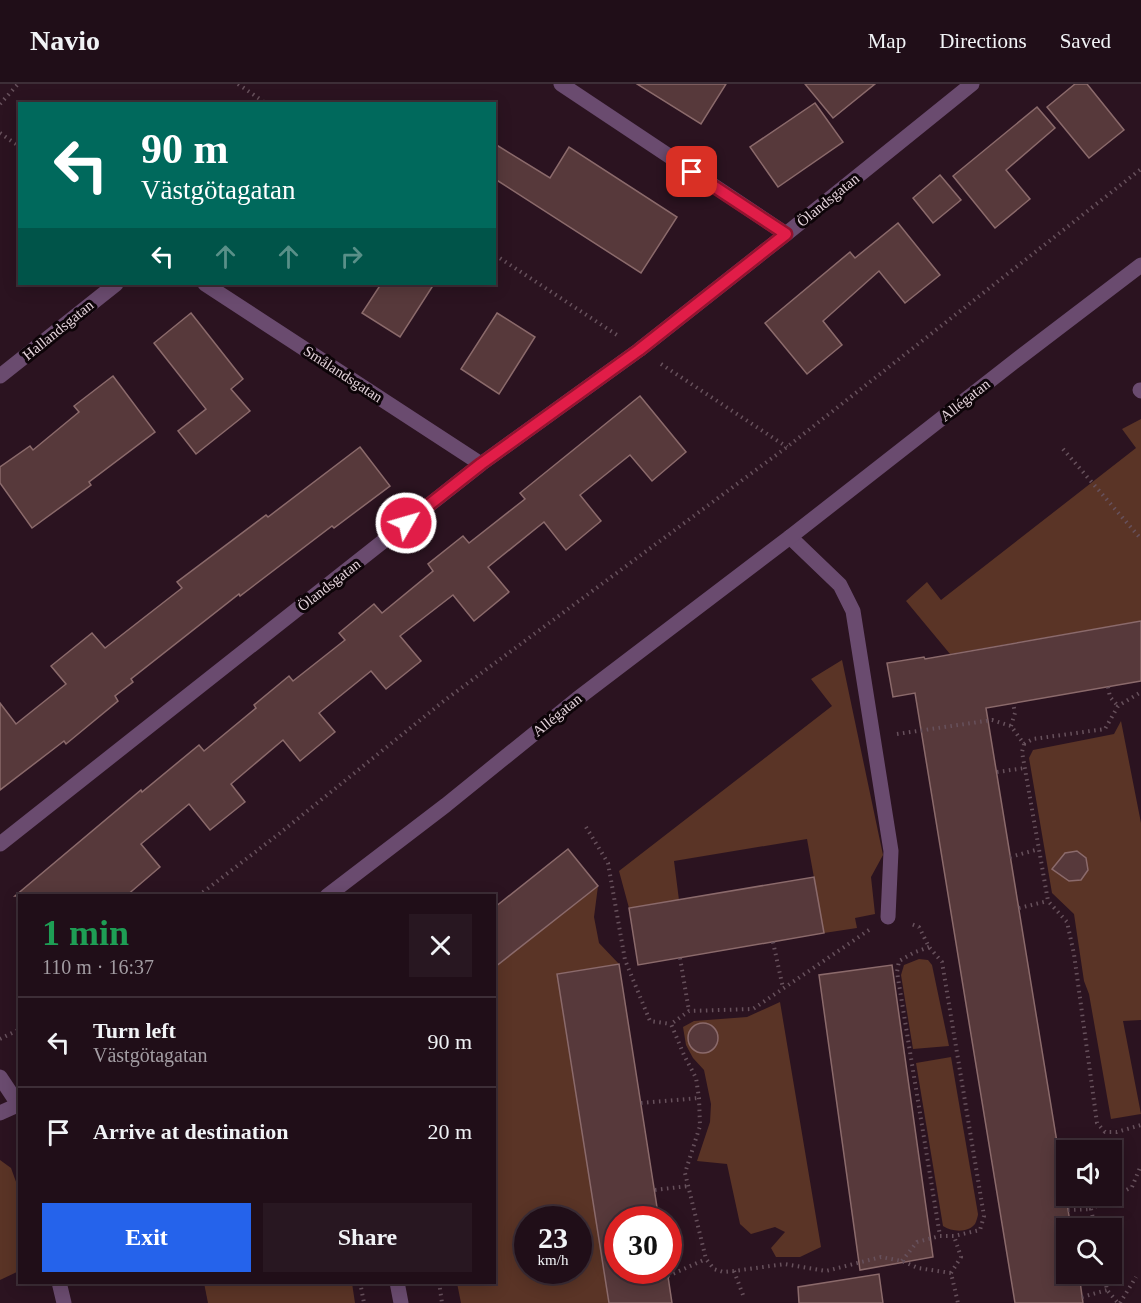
<!DOCTYPE html>
<meta charset="utf-8">
<style>
:root{--surface:#200e18;--page:#281721;--text:#f1f3f6;--muted:#a29ca2;--line:#3d2e37;--accent:#2563eb}
body{margin:0;font-family:"Times New Roman",serif;background:var(--page);color:var(--text);height:100vh;display:flex;flex-direction:column;font-size:22px;white-space:nowrap}
*{box-sizing:border-box;margin:0}
p{font-size:20px;color:var(--muted)}
.icon{flex:none;width:33px;height:33px;fill:none;stroke:currentColor;stroke-width:2;stroke-linecap:round;stroke-linejoin:round}
.map{position:relative;flex:1;overflow:hidden}
.side{position:absolute;left:18px;top:810px;width:478px;height:390px;display:flex;flex-direction:column;background:var(--surface);border-radius:0px;box-shadow:0 3px 15px #0003,0 0 0 2px var(--line)}
.side>*{flex:none}
.guide{position:absolute;left:18px;top:18px;width:478px;height:183px;border-radius:0px;box-shadow:0 3px 15px #0003,0 0 0 2px var(--line);background:#00695c;color:#fff;overflow:hidden}
.buttons{position:absolute;left:1056px;top:1056px;display:grid;gap:12px}
.buttons a{display:grid;place-items:center;width:66px;height:66px;border-radius:0px;background:var(--surface);box-shadow:0 3px 15px #0003,0 0 0 2px var(--line);font-size:30px}
.speed{position:absolute;left:514px;top:1122px;display:flex;gap:12px;font-size:30px;font-weight:700;text-align:center}
.speed>*{display:grid;place-content:center;width:78px;height:78px;border-radius:50%;background:var(--surface);box-shadow:0 3px 15px #0003,0 0 0 2px var(--line);line-height:1}
.speed small{font-size:15px;font-weight:400}
.speed .limit{border:9px solid #d22;background:#fff;color:#111}
.pin{position:absolute;display:grid;place-items:center;width:51px;height:51px;color:#fff;margin:-26px;border-radius:12px;box-shadow:0 3px 9px #0006}
.me{position:absolute;width:66px;margin:-33px;rotate:52deg;stroke-linejoin:round;filter:drop-shadow(0 0 4px #0008)}
.turn{display:flex;align-items:center;gap:21px;height:126px;padding:0 24px;font-size:27px}
.turn .icon{width:78px;height:78px;stroke-width:2.5}
.turn b{display:block;font-size:42px;line-height:51px}
.lanes{display:flex;align-items:center;height:57px;padding:0 24px;background:#0003;justify-content:center;gap:30px;direction:ltr}
.lanes .off{opacity:.35}
.round{display:grid;place-items:center;flex:none;width:63px;height:63px;border-radius:0px;background:var(--page)}
.head{display:flex;align-items:center;justify-content:space-between;height:102px;padding:0 24px}
h1{font-size:36px;font-weight:600;line-height:45px;color:#1e9e55}
.button{display:flex;gap:12px;margin-top:auto;padding:12px 24px}
.button a{flex:1;height:69px;border-radius:0px;background:var(--accent);color:#fff;font-size:24px;font-weight:600;line-height:69px;text-align:center}
.button a+a{background:var(--page);color:var(--text)}
ul{padding:0;list-style:none}
li{display:flex;align-items:center;gap:18px;height:90px;padding:0 24px;border-top:2px solid var(--line)}
li div{flex:1}
li b{display:block;font-size:22px}
li em{font-style:normal}
header{display:flex;align-items:center;gap:36px;box-sizing:border-box;height:84px;padding:0 30px;background:var(--surface);border-bottom:2px solid var(--line)}
header strong{font-size:28px}
nav{display:flex;gap:33px;margin-inline-start:auto;font-size:21px}
.map>svg:first-child{display:block}
.green{fill:#5a3426;fill-rule:evenodd}
.building{fill:#57393b;stroke:#8b6a6b;stroke-width:1.5}
.lines{fill:none;stroke-linecap:round;stroke-linejoin:round}
.path{stroke:#67515c;stroke-width:4;stroke-dasharray:1.5 4.5;stroke-linecap:butt}
.minor{stroke:#6a4b6f;stroke-width:15}
.route-casing{stroke:#92132f;stroke-width:15}
.route{stroke:#e11d48;stroke-width:10}
.labels{text-anchor:middle;stroke-width:6;stroke-linejoin:round;paint-order:stroke}
.street-label{font-size:15px;fill:#e3d2da;stroke:#0d0408}
</style>
<header>
<strong>Navio</strong>
<nav><a>Map</a><a>Directions</a><a>Saved</a></nav>
</header>
<div class="map">
<svg width="1141" height="1219" viewBox="0 0 1141 1219">
<rect width="100%" height="100%" fill="#2b1320"/>
<!-- green -->
<g class="green">
<polygon points="1141,335 1141,537 950,570 906,517 927,498 941,516 1136,364 1122,345"/>
<polygon points="842,576 883,771 871,793 875,830 855,834 857,844 824,849 807,755 674,777 679,816 629,824 619,787 832,622 811,595"/>
<polygon points="1121,637 1141,739 1141,936 1123,937 1141,1030 1111,1035 1089,910 1084,897 1074,830 1052,809 1029,674 1033,666 1114,650"/>
<path d="M 598,802 L 594,833 L 599,859 L 619,880 L 557,890 L 609,1219 L 461,1219 L 457,1199 L 495,1198 L 495,883 ZM 528,1136 L 579,1136 L 579,1186 L 528,1186 Z"/>
<polygon points="919,875 928,876 932,881 949,962 913,965 901,891 904,881"/>
<polygon points="780,918 821,1163 800,1173 776,1173 771,1164 785,1148 775,1143 751,1150 740,1140 727,1080 697,1077 710,1038 711,1020 704,986 693,974 686,961 683,943 694,937 747,933"/>
<path d="M 951,973 L 978,1130 C 978,1132 976,1138 975,1140 C 968,1149 952,1148 943,1142 L 916,979 Z"/>
<polygon points="0,1076 11,1084 19,1106 19,1187 0,1196"/>
<polygon points="204,1199 352,1199 355,1219 208,1219"/>
</g>
<!-- building -->
<g class="building">
<polygon points="637,0 726,0 701,40"/>
<polygon points="805,0 875,0 833,34"/>
<polygon points="1075,0 1087,0 1124,46 1089,74 1047,23"/>
<polygon points="815,19 843,58 778,103 750,63"/>
<polygon points="1037,23 1055,44 1006,86 1030,115 995,144 953,92"/>
<polygon points="495,60 550,94 569,63 677,133 641,189 495,95"/>
<polygon points="940,91 961,116 933,139 913,114"/>
<polygon points="898,139 940,191 905,219 879,187 823,237 842,261 807,290 765,239 850,168 855,174"/>
<polygon points="381,200 434,200 400,253 362,229"/>
<polygon points="191,229 243,295 231,305 250,327 196,370 178,347 206,325 154,259"/>
<polygon points="497,229 535,253 499,310 461,285"/>
<polygon points="113,292 155,348 89,398 91,401 32,444 0,399 0,383 30,362 33,366 79,328 74,322"/>
<polygon points="640,312 686,368 652,397 630,371 580,411 601,437 566,466 544,438 488,483 509,508 474,537 453,511 400,552 421,577 386,605 371,587 319,629 335,648 300,677 283,656 231,700 245,718 210,746 189,720 141,760 160,783 126,812 15,812 141,706 142,708 199,661 204,667 256,624 254,621 289,592 293,597 345,556 339,549 374,520 382,529 433,487 428,480 463,452 469,459 525,415 520,409"/>
<polygon points="360,363 390,402 334,444 332,442 240,512 239,510 131,595 133,598 115,612 118,617 66,660 64,657 0,706 0,619 16,640 66,600 51,582 92,549 105,564 182,504 177,498 266,431 268,433"/>
<polygon points="1141,537 1141,597 986,624 1071,1144 1066,1144 1066,1190 1079,1190 1083,1219 1015,1219 915,609 893,613 887,579 924,573 925,575"/>
<polygon points="568,765 598,802 495,883 495,823"/>
<polygon points="1077,767 1086,774 1088,786 1081,796 1069,797 1052,785 1065,769"/>
<polygon points="814,793 824,849 638,881 629,824"/>
<polygon points="619,880 659,1136 618,1136 618,1186 667,1186 672,1219 609,1219 557,890"/>
<polygon points="892,881 933,1173 860,1186 819,891"/>
<circle cx="703" cy="954" r="15"/>
<polygon points="879,1190 883,1219 799,1219 798,1203"/>
</g>
<g class="lines">
<!-- path -->
<g class="path">
<polyline points="238,0 267,20"/>
<polyline points="0,20 18,0"/>
<polyline points="0,49 20,63"/>
<polyline points="495,171 617,251"/>
<polyline points="661,280 787,363"/>
<polyline points="1063,365 1141,455"/>
<polyline points="1108,603 1110,613 1118,622"/>
<polyline points="1011,642 1015,629 1013,619"/>
<polyline points="897,650 992,636 1011,642 1024,660 1022,668 1048,817 1067,838 1074,870 1097,1039 1105,1048 1117,1048 1141,1041"/>
<polyline points="1024,660 1033,655 1105,645 1118,622 1141,608"/>
<polyline points="997,688 1025,684"/>
<polyline points="586,743 608,779 625,876 650,937 671,940"/>
<polyline points="1010,773 1039,765"/>
<polyline points="198,812 280,749 445,616 787,363 1141,85"/>
<polyline points="1019,824 1048,817"/>
<polyline points="869,846 753,925 689,927 671,940 684,971 696,994 699,1014 700,1042 685,1089 706,1175 714,1185 723,1188 734,1187 785,1180 826,1187 881,1173 902,1177 918,1184 951,1189 958,1219"/>
<polyline points="773,858 783,904"/>
<polyline points="929,863 915,868 899,877 897,888 940,1152"/>
<polyline points="680,874 689,927"/>
<polyline points="0,955 20,945"/>
<polyline points="641,1019 699,1014"/>
<polyline points="655,1106 688,1102"/>
<polyline points="1068,1126 1091,1125"/>
<polyline points="1095,1144 1091,1125 1132,1103 1141,1081"/>
<polyline points="902,1177 917,1158 940,1152 954,1152 980,1146 984,1132 942,878 929,863 919,843 911,840"/>
<polyline points="734,1187 743,1211"/>
<polyline points="951,1189 961,1173 954,1152"/>
<polyline points="1104,1190 1107,1206 1118,1219"/>
<polyline points="668,1192 706,1175"/>
<polyline points="360,1198 364,1219"/>
<polyline points="439,1198 442,1219"/>
<polyline points="1082,1213 1107,1206"/>
<polyline points="1120,1219 1136,1193"/>
</g>
<!-- minor -->
<g class="minor">
<polyline points="561,0 786,150"/>
<polyline points="205,200 481,380"/>
<polyline points="0,292 116,200"/>
<polyline points="1140,306 1141,307"/>
<polyline points="790,453 840,501 853,527 891,767 888,833"/>
<polyline points="0,760 481,380 639,266 786,150 972,0"/>
<polyline points="327,812 446,721 577,615 790,453 1019,274 1141,181"/>
<polyline points="0,993 20,1023"/>
<polyline points="0,1029 20,1020"/>
<polyline points="59,1198 64,1219"/>
<polyline points="397,1198 401,1219"/>
</g>
</g>
<g class="lines">
<defs>
<polyline id="route" points="406,439 481,380 639,266 786,150 692,88"/>
</defs>
<!-- route casing -->
<use href="#route" class="route-casing"/>
<!-- route -->
<use href="#route" class="route"/>
</g>
<g class="labels">
<!-- street labels -->
<g class="street-label">
<text transform="translate(828 116) rotate(-39)" y="5">Ölandsgatan</text>
<text transform="translate(58 246) rotate(-39)" y="5">Hallandsgatan</text>
<text transform="translate(343 290) rotate(33)" y="5">Smålandsgatan</text>
<text transform="translate(965 316) rotate(-38)" y="5">Allégatan</text>
<text transform="translate(329 501) rotate(-38)" y="5">Ölandsgatan</text>
<text transform="translate(557 631) rotate(-39)" y="5">Allégatan</text>
</g>
</g>
</svg>
<div class="buttons">
<a><svg class="icon" aria-label="sound" viewBox="0 0 24 24"><path d="M4 9h4l5-4v14l-5-4H4zM17 9q2 3 0 6"/></svg></a>
<a><svg class="icon" aria-label="search" viewBox="0 0 24 24"><circle cx="10" cy="10" r="6"/><path d="M15 15l6 6"/></svg></a>
</div>
<div class="speed"><div>23<small>km/h</small></div><div class="limit">30</div></div>
<div class="pin" style="left:692px;top:88px;background:#d93025"><svg class="icon" aria-label="arrive" viewBox="0 0 24 24"><path d="M6 21V4h12l-3 4 3 4H6"/></svg></div>
<svg class="me" style="left:406px;top:439px" viewBox="-20 -20 40 40"><circle r="17" fill="#e11d48" stroke="#fff" stroke-width="3"/><path d="M0-11L8 9 0 5-8 9z" fill="#fff"/></svg>
<div class="guide">
<div class="turn"><svg class="icon" aria-label="left" viewBox="0 0 24 24"><path d="M17 20v-9H6M10 6l-5 5 5 5"/></svg><div><b>90 m</b>Västgötagatan</div></div>
<div class="lanes"><svg class="icon" aria-label="left" viewBox="0 0 24 24"><path d="M17 20v-9H6M10 6l-5 5 5 5"/></svg><svg class="icon off" aria-label="ahead" viewBox="0 0 24 24"><path d="M12 20V5M6 11l6-6 6 6"/></svg><svg class="icon off" aria-label="ahead" viewBox="0 0 24 24"><path d="M12 20V5M6 11l6-6 6 6"/></svg><svg class="icon off" aria-label="right" viewBox="0 0 24 24"><path d="M7 20v-9h11M14 6l5 5-5 5"/></svg></div>
</div>
<section class="side">
<div class="head"><div><h1>1 min</h1><p>110 m · 16:37</p></div><a class="round"><svg class="icon" aria-label="close" viewBox="0 0 24 24"><path d="M6 6l12 12M18 6L6 18"/></svg></a></div>
<ul>
<li><svg class="icon" aria-label="left" viewBox="0 0 24 24"><path d="M17 20v-9H6M10 6l-5 5 5 5"/></svg><div><b>Turn left</b><p>Västgötagatan</p></div><em>90 m</em></li>
<li><svg class="icon" aria-label="arrive" viewBox="0 0 24 24"><path d="M6 21V4h12l-3 4 3 4H6"/></svg><div><b>Arrive at destination</b></div><em>20 m</em></li>
</ul>
<div class="button"><a>Exit</a><a>Share</a></div>
</section>
</div>
